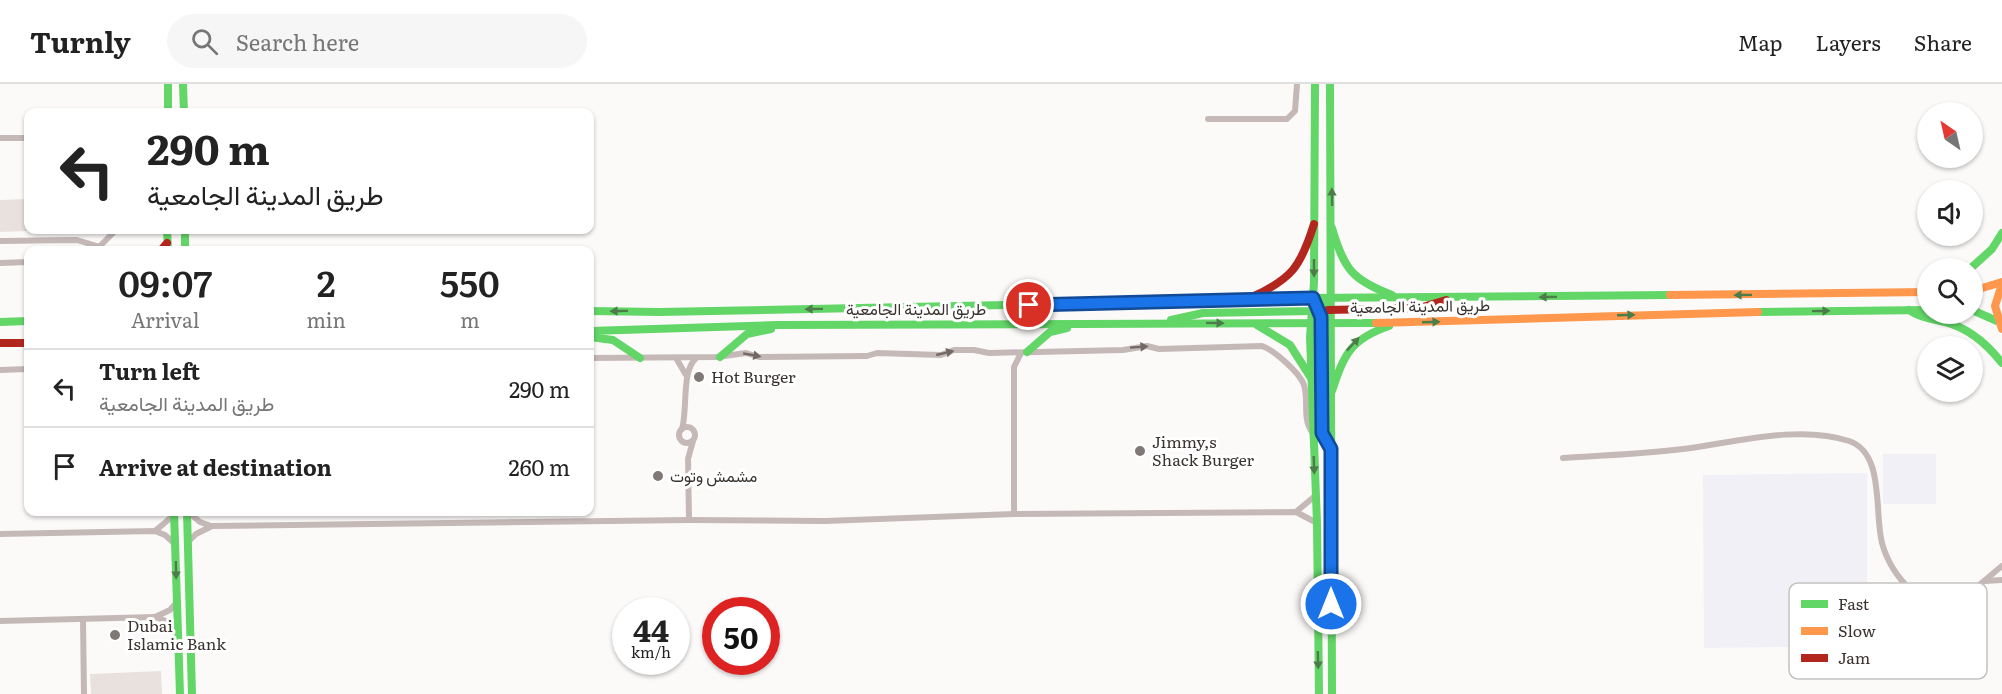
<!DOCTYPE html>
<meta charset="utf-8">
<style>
:root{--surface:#fff;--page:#f6f6f6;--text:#222;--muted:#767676;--line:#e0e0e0}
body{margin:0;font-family:Literata,Vazirmatn,serif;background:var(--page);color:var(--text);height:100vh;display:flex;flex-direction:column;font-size:22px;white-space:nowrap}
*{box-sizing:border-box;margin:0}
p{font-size:20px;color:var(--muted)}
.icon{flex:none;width:33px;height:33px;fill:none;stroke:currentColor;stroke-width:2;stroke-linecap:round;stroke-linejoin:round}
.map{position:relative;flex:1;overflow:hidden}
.side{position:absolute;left:24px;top:162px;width:570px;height:270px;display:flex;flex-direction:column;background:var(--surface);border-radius:12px;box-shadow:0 2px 4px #0004}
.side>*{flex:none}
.top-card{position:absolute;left:24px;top:24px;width:570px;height:126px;border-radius:12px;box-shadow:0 2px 4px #0004;background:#fff;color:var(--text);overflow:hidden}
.needle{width:39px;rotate:326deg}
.buttons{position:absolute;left:1917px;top:18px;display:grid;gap:12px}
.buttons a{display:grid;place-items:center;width:66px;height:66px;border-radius:50%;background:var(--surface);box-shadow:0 2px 4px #0004;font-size:30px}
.speed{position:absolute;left:612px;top:513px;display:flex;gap:12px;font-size:30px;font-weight:700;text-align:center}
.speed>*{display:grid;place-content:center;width:78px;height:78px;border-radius:50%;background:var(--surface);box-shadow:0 2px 4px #0004;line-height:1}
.speed small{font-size:15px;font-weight:400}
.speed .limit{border:9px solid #d22;background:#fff;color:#111}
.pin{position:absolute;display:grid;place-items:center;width:51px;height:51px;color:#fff;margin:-26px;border:3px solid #fff;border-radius:50%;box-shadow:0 2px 6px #0007}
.me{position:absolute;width:66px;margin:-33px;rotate:0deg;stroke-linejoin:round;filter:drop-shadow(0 0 4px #0008)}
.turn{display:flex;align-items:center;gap:21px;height:126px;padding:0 24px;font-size:27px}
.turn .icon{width:78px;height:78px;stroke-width:2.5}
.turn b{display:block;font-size:42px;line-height:51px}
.eta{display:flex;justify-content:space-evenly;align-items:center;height:102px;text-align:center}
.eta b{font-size:36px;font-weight:600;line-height:42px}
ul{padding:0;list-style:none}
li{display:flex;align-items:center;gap:18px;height:78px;padding:0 24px;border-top:2px solid var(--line)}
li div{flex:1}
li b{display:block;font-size:22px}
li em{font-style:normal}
header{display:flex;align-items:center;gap:36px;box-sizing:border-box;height:84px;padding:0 30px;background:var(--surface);border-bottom:2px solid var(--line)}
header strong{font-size:28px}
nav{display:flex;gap:33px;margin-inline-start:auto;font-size:21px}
.search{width:420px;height:54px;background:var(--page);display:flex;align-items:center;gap:15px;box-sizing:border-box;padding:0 21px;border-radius:33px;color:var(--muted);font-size:22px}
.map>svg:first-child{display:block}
.industrial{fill:#f1f0f7}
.building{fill:#e8e1dd}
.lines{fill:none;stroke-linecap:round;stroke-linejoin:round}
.street{stroke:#c5b9b8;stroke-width:6}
.fast{stroke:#63d668;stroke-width:8}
.slow{stroke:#ff974d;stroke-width:8}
.jam{stroke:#b3261e;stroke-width:8}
.oneway{fill:#4c7c49}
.oneway2{fill:#726966}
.route-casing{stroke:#114b97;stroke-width:15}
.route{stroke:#1a73e8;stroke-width:10}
.poi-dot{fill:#7e7976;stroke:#fff;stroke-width:2}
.labels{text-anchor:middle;stroke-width:6;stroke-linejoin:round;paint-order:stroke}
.street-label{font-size:16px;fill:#3a332f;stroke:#fff}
.poi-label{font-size:16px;fill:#3a332f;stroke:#fff;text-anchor:start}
.key{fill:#fff;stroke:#c4c2c1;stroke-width:1.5}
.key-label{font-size:16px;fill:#3a332f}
</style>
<header>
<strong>Turnly</strong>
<div class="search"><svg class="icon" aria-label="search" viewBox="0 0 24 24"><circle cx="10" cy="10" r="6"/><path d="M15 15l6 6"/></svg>Search here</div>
<nav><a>Map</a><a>Layers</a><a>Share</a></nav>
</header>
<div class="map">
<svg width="2002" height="610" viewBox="0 0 2002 610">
<rect width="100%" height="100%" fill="#fcfaf9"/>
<!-- industrial -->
<g class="industrial">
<rect x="1883" y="370" width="53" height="50"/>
<polygon points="1867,389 1867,562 1704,564 1703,391"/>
</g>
<!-- building -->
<g class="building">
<polygon points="28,115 28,147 0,148 0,116"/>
<polygon points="161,587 162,610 91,610 90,590"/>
</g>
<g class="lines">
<!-- street -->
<g class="street">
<polyline points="1208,35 1287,35 1295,27 1297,0"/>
<polyline points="0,54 28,54"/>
<polyline points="0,157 77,156 100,163"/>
<polyline points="96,166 116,146"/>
<polyline points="0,179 28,178"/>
<path d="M 590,274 L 717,273 L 746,269 L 759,273 L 867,272 L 877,269 L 941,271 L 954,266 L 974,266 L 989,269 L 1123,266 L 1147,262 L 1159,265 L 1262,262 C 1274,266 1300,289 1304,301 C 1309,317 1302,334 1312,348"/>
<polyline points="676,274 686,291"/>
<polyline points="0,286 28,285"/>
<circle cx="687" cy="351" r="8"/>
<path d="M 682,345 C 688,324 681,288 696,274"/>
<path d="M 1563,374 C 1606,371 1649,370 1691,364 C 1739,357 1801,341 1849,357 C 1885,369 1874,428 1882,459 C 1887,477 1896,492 1910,505 C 1945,539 1973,505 2002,482"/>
<polyline points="1297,427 1315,412"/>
<polyline points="188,428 200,438 211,442 689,436 825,437 1014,430 1296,428 1317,439"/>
<polyline points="1014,430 1014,283 1021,269"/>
<polyline points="689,436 688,375 693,357"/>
<polyline points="155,447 174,431"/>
<polyline points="0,450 155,447 165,451 175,460"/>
<polyline points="188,458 196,450 210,443"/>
<polyline points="1985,497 2002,496"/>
<polyline points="155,533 170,526 177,518"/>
<polyline points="83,535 84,610"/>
<polyline points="0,537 155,533 166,537 177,548"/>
</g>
<!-- fast -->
<g class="fast">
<polyline points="168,0 168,28"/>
<polyline points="183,0 184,28"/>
<polyline points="1315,0 1314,199 1310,253 1317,439 1319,610"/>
<polyline points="1330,0 1332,610"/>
<path d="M 1332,144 C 1344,185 1352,196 1392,211"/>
<polyline points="167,146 168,166"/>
<polyline points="185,146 185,166"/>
<polyline points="185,165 185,166"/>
<polyline points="1971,184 1992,165 2002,149"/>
<polyline points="1307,214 1670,211"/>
<path d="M 1909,226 C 1920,234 1932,235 1945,238 C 1969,244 1987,260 2002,279"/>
<polyline points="1972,226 1997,237"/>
<polyline points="590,227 660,228 1061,220"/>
<polyline points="1758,228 1928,226"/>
<polyline points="1321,232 1322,343 1324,355 1331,365"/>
<polyline points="1171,236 1203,229 1312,227 1323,222 1332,214"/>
<polyline points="0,238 28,237"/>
<polyline points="1257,241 1290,261 1311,294"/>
<polyline points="590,247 777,241 1376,239"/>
<polyline points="590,253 613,256 640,274"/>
<polyline points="1027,268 1050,248 1067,244"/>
<polyline points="720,273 747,250 771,245"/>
<path d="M 1332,307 C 1344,270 1351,255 1389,242"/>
<polyline points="174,428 180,610"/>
<polyline points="187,428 192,610"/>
</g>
<!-- slow -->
<g class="slow">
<polyline points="2002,200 1995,222 2002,245"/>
<polyline points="1972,207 2002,198"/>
<polyline points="1670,211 1928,208"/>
<polyline points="1376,239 1758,228"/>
</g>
<!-- jam -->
<g class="jam">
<polyline points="161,166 167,159"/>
<path d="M 1252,213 C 1292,195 1301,182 1314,140"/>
<polyline points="1061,220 1307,214"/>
<polyline points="1318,230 1328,226 1419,224 1446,216"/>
<polyline points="0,259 28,259"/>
</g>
</g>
<!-- one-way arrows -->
<defs><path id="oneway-solid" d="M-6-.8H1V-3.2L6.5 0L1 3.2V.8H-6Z" transform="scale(1.5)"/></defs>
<g class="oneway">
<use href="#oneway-solid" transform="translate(1332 113) rotate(-91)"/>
<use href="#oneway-solid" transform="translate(1314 184) rotate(90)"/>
<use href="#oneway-solid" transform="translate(1743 211) rotate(179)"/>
<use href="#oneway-solid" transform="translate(1548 213) rotate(179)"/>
<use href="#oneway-solid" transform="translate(814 225) rotate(179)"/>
<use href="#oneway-solid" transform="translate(619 227) rotate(179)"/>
<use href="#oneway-solid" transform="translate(1821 227) rotate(-1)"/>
<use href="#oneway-solid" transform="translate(1626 231) rotate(-2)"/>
<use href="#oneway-solid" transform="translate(1431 238) rotate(-2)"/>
<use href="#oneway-solid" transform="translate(1215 239) rotate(1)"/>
<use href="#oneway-solid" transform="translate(1353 260) rotate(-47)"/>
<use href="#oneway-solid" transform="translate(1314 381) rotate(88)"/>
<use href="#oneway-solid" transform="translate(176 486) rotate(89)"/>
<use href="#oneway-solid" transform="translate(1318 576) rotate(89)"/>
</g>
<g class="oneway2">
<use href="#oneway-solid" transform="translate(1139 263) rotate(-4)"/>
<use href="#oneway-solid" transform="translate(945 269) rotate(-13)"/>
<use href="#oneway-solid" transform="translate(752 271) rotate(10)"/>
</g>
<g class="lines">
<defs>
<polyline id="route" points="1029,221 1313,214 1321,233 1322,349 1331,365 1331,520"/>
</defs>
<!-- route casing -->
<use href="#route" class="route-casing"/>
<!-- route -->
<use href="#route" class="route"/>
</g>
<!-- markers -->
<g class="poi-dot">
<circle cx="699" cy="293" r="6"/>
<circle cx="1140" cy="367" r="6"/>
<circle cx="658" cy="392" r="6"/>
<circle cx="115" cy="551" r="6"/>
</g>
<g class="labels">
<!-- street labels -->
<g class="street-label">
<text transform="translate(1420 222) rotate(-1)" y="6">طريق المدينة الجامعية</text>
<text x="916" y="231">طريق المدينة الجامعية</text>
</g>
<!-- poi labels -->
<g class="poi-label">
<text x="711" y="299">Hot Burger</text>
<text x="1152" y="364">Jimmy,s<tspan x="1152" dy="18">Shack Burger</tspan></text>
<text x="670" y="398">مشمش وتوت</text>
<text x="127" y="548">Dubai<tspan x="127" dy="18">Islamic Bank</tspan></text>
</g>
</g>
<!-- legend -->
<rect x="1789" y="499" width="198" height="96" rx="9" class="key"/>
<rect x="1801" y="516" width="27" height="8" fill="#63d668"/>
<rect x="1801" y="543" width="27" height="8" fill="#ff974d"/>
<rect x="1801" y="570" width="27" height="8" fill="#b3261e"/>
<g class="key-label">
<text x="1838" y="526">Fast</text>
<text x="1838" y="553">Slow</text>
<text x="1838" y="580">Jam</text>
</g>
</svg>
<div class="buttons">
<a><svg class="needle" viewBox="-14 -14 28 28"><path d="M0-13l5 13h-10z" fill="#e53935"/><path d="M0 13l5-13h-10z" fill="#767676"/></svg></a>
<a><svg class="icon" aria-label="sound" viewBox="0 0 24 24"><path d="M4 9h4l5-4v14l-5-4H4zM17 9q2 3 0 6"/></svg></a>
<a><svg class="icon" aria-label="search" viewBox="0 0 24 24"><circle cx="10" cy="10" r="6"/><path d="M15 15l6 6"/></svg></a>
<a><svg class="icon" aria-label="layers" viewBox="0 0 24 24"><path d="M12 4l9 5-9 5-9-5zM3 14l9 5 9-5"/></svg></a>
</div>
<div class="speed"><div>44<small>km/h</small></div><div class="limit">50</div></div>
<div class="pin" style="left:1029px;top:221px;background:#d93025"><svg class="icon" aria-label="arrive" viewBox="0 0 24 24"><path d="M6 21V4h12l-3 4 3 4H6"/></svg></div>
<svg class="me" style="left:1331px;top:520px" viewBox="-20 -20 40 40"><circle r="17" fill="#1a73e8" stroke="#fff" stroke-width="3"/><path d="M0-11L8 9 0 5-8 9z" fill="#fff"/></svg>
<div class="top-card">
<div class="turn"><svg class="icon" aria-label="left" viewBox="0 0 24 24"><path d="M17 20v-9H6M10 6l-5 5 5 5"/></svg><div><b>290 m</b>طريق المدينة الجامعية</div></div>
</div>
<section class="side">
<div class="eta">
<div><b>09:07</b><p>Arrival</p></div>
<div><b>2</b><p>min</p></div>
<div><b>550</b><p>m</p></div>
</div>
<ul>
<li><svg class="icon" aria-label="left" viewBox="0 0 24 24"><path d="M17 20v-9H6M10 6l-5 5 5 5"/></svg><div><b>Turn left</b><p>طريق المدينة الجامعية</p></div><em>290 m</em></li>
<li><svg class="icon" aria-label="arrive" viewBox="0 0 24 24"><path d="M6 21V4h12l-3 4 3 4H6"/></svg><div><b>Arrive at destination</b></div><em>260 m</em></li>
</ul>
</section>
</div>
